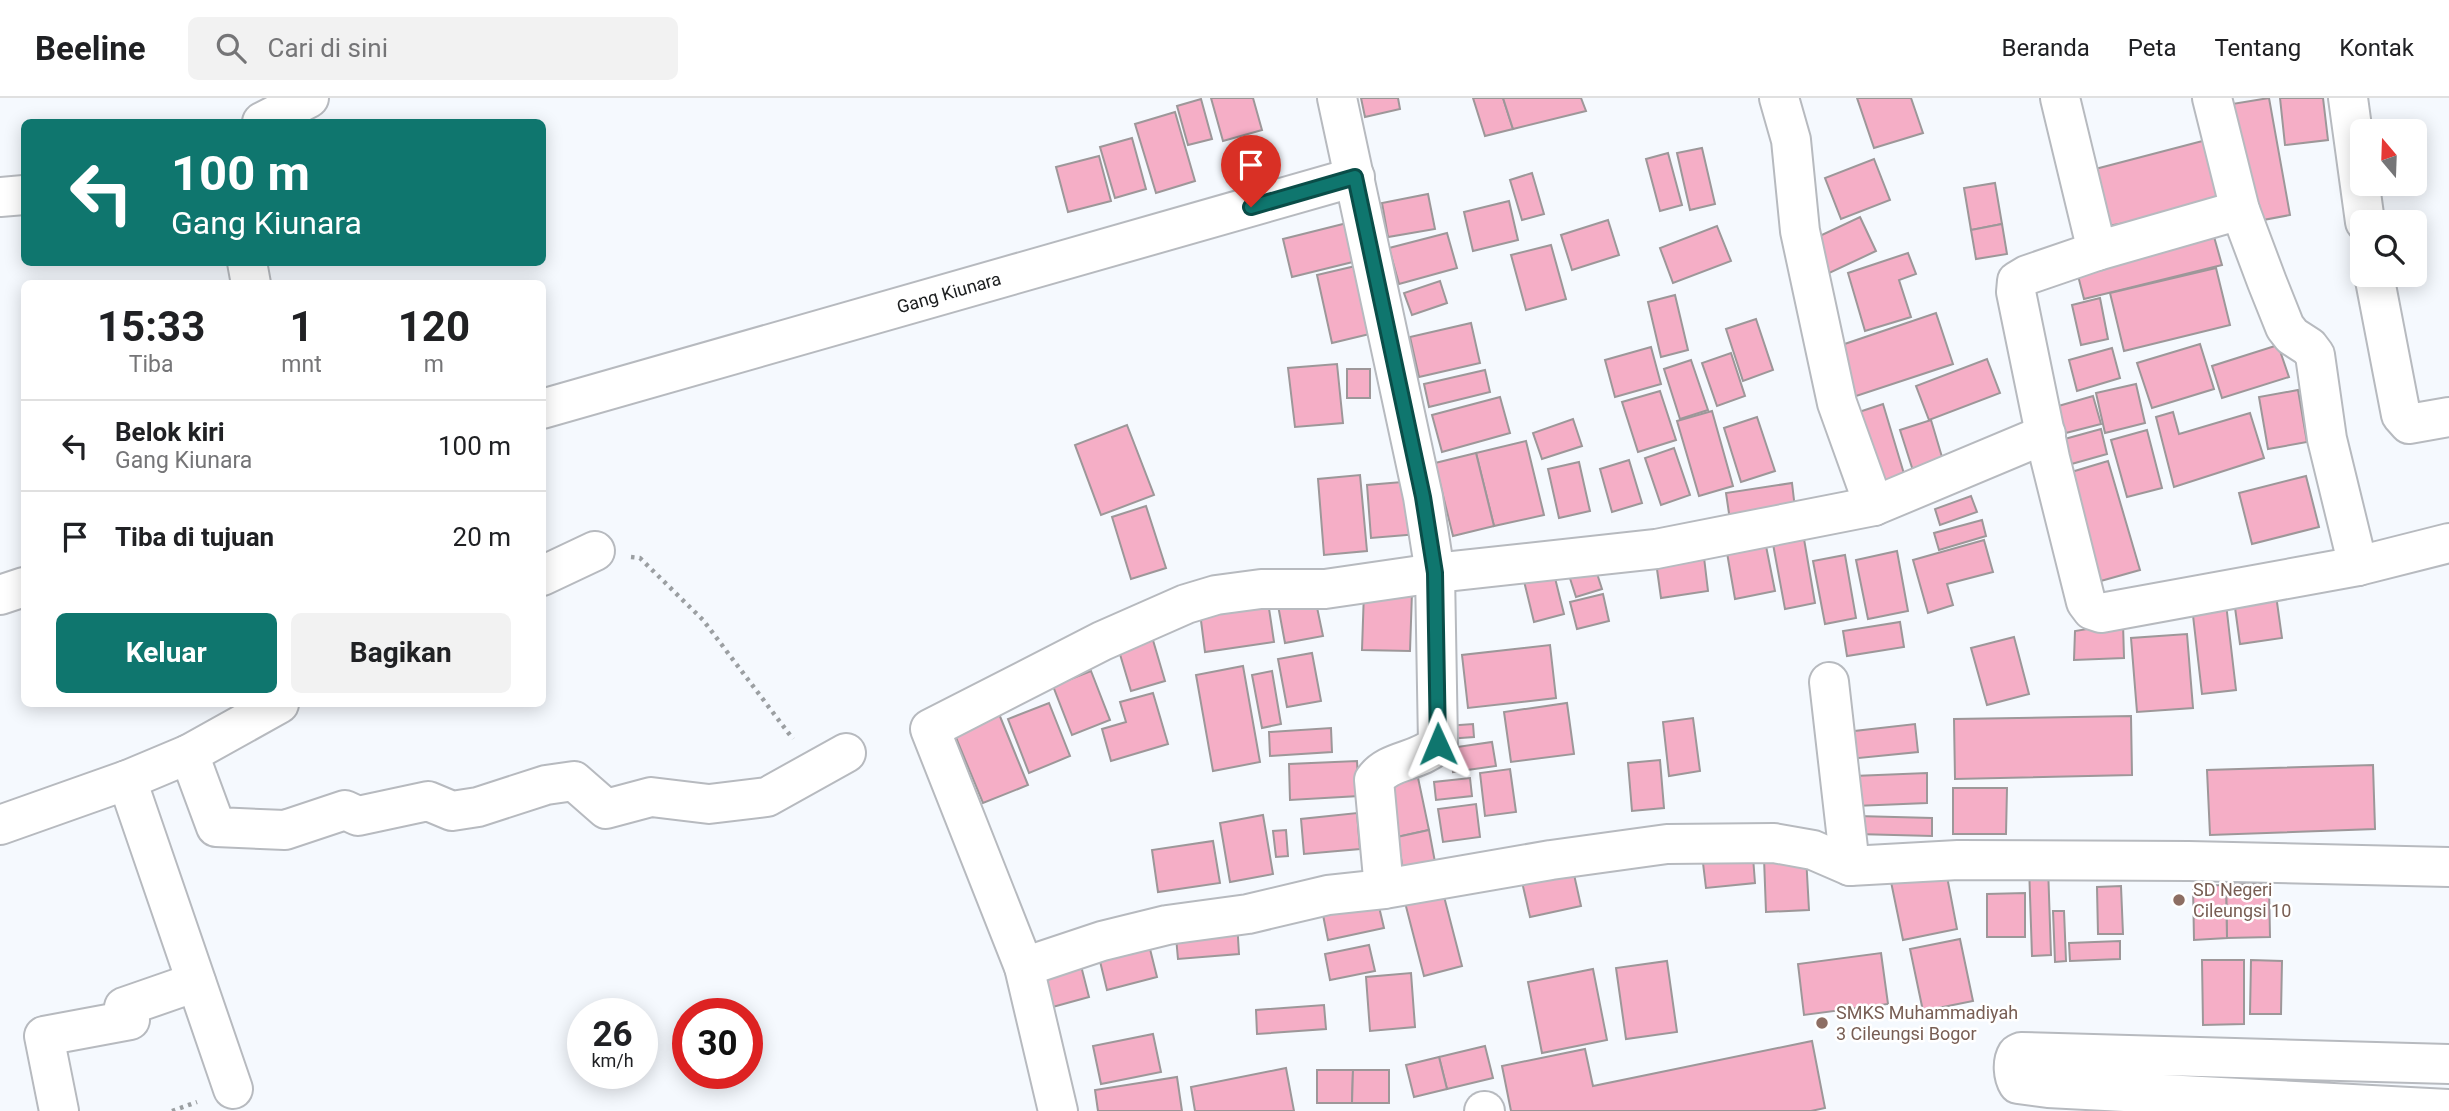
<!DOCTYPE html>
<html lang="id">
<style>
:root{--surface:#fff;--page:#f2f2f2;--text:#202124;--muted:#757577;--line:#e0e0e0;--accent:#0f766e}
body{margin:0;font-family:Roboto,sans-serif;background:var(--page);color:var(--text);height:100vh;display:flex;flex-direction:column;font-size:26px;white-space:nowrap}
*{box-sizing:border-box;margin:0}
p{font-size:23px;color:var(--muted)}
.icon{flex:none;width:38px;height:38px;fill:none;stroke:currentColor;stroke-width:2;stroke-linecap:round;stroke-linejoin:round}
.map{position:relative;flex:1;overflow:hidden}
.drawer{position:absolute;left:21px;top:182px;width:525px;height:427px;display:flex;flex-direction:column;background:var(--surface);border-radius:10px;box-shadow:0 4px 18px #0003}
.drawer>*{flex:none}
.guide{position:absolute;left:21px;top:21px;width:525px;height:147px;border-radius:10px;box-shadow:0 4px 18px #0003;background:#0f766e;color:#fff;overflow:hidden}
.needle{width:46px;rotate:341deg}
.fabs{position:absolute;left:2350px;top:21px;display:grid;gap:14px}
.fabs a{display:grid;place-items:center;width:77px;height:77px;border-radius:10px;background:var(--surface);box-shadow:0 4px 18px #0003;font-size:35px}
.speed{position:absolute;left:567px;top:900px;display:flex;gap:14px;font-size:35px;font-weight:700;text-align:center}
.speed>*{display:grid;place-content:center;width:91px;height:91px;border-radius:50%;background:var(--surface);box-shadow:0 4px 18px #0003;line-height:1}
.speed small{font-size:18px;font-weight:400}
.speed .limit{border:10px solid #d22;background:#fff;color:#111}
.pin{position:absolute;display:grid;place-items:center;width:60px;height:60px;color:#fff;margin:-72px -30px;border-radius:50% 50% 50% 0;rotate:-45deg;box-shadow:0 0 7px #0007}
.pin .icon{rotate:45deg}
.me{position:absolute;width:77px;margin:-38px;rotate:359deg;stroke-linejoin:round;filter:drop-shadow(0 0 5px #0008)}
.turn{display:flex;align-items:center;gap:24px;height:147px;padding:0 35px;font-size:32px}
.turn .icon{width:91px;height:91px;stroke-width:2.5}
.turn b{display:block;font-size:49px;line-height:60px}
.eta{display:flex;justify-content:space-evenly;align-items:center;height:119px;text-align:center}
.eta b{font-size:42px;font-weight:700;line-height:49px}
.action{display:flex;gap:14px;margin-top:auto;padding:14px 35px}
.action a{flex:1;height:80px;border-radius:10px;background:var(--accent);color:#fff;font-size:28px;font-weight:700;line-height:80px;text-align:center}
.action a+a{background:var(--page);color:var(--text)}
ul{padding:0;list-style:none}
li{display:flex;align-items:center;gap:21px;height:91px;padding:0 35px;border-top:2px solid var(--line)}
li div{flex:1}
li b{display:block;font-size:26px}
li em{font-style:normal}
header{display:flex;align-items:center;gap:42px;box-sizing:border-box;height:98px;padding:0 35px;background:var(--surface);border-bottom:2px solid var(--line)}
header strong{font-size:33px}
nav{display:flex;gap:38px;margin-inline-start:auto;font-size:24px}
.search{width:490px;height:63px;background:var(--page);display:flex;align-items:center;gap:18px;box-sizing:border-box;padding:0 24px;border-radius:10px;color:var(--muted);font-size:26px}
.map>svg:first-child{display:block}
.building{fill:#f5aec6;stroke:#9d9799;stroke-width:2}
.lines{fill:none;stroke-linecap:round;stroke-linejoin:round}
.minor-casing{stroke:#b7babf;stroke-width:42}
.path{stroke:#9b9fa2;stroke-width:4.5;stroke-dasharray:3.5 5;stroke-linecap:butt}
.minor{stroke:#fff;stroke-width:38}
.route-casing{stroke:#0a4d48;stroke-width:18}
.route{stroke:#0f766e;stroke-width:12}
.education-dot{fill:#8d6e63;stroke:#fff;stroke-width:2.5}
.labels{text-anchor:middle;stroke-width:5;stroke-linejoin:round;paint-order:stroke}
.street-label{font-size:18px;fill:#1b1d1e;stroke:#fff}
.education-label{font-size:18px;fill:#785e54;stroke:#fff;text-anchor:start}
</style>
<header>
<strong>Beeline</strong>
<div class="search"><svg class="icon" aria-label="search" viewBox="0 0 24 24"><circle cx="10" cy="10" r="6"/><path d="M15 15l6 6"/></svg>Cari di sini</div>
<nav><a>Beranda</a><a>Peta</a><a>Tentang</a><a>Kontak</a></nav>
</header>
<div class="map">
<svg width="2449" height="1013" viewBox="0 0 2449 1013">
<rect width="100%" height="100%" fill="#f5f9fe"/>
<!-- building -->
<g class="building">
<polygon points="1211,0 1253,0 1262,32 1223,43"/>
<polygon points="1361,0 1398,0 1400,11 1365,19"/>
<polygon points="1473,0 1503,0 1513,31 1485,38"/>
<polygon points="1503,0 1581,0 1586,13 1513,31"/>
<polygon points="1857,0 1911,0 1923,35 1874,50"/>
<polygon points="2269,0 2290,117 2247,125 2226,7"/>
<polygon points="2280,0 2323,0 2328,42 2285,47"/>
<polygon points="1201,1 1212,41 1188,47 1177,8"/>
<polygon points="1175,14 1195,83 1156,95 1135,26"/>
<polygon points="1132,40 1146,91 1115,100 1100,49"/>
<polygon points="2214,40 2229,107 2096,130 2080,75"/>
<polygon points="1702,50 1715,106 1690,112 1677,55"/>
<polygon points="1668,55 1682,107 1660,113 1646,61"/>
<polygon points="1099,58 1111,103 1068,114 1056,69"/>
<polygon points="1874,61 1890,102 1841,121 1825,80"/>
<polygon points="1532,75 1544,116 1522,122 1510,82"/>
<polygon points="1995,85 2002,126 1971,132 1964,90"/>
<polygon points="1428,96 1435,131 1388,139 1382,105"/>
<polygon points="1509,103 1518,142 1473,153 1464,114"/>
<polygon points="1860,119 1876,153 1825,177 1809,143"/>
<polygon points="1608,122 1619,157 1572,172 1561,137"/>
<polygon points="1355,123 1365,161 1292,179 1283,141"/>
<polygon points="2002,126 2007,156 1976,161 1971,132"/>
<polygon points="1717,128 1731,163 1673,185 1660,150"/>
<polygon points="2211,128 2222,167 2084,201 2074,162"/>
<polygon points="1447,135 1457,170 1399,186 1389,150"/>
<polygon points="1551,147 1566,201 1526,212 1511,157"/>
<polygon points="1908,155 1916,176 1899,182 1911,219 1865,233 1848,175"/>
<polygon points="1364,166 1378,234 1332,245 1317,177"/>
<polygon points="2216,170 2230,227 2124,253 2110,195"/>
<polygon points="1440,183 1447,205 1412,217 1404,195"/>
<polygon points="1675,197 1688,252 1661,259 1648,204"/>
<polygon points="2100,200 2108,241 2081,247 2072,207"/>
<polygon points="1936,215 1953,266 1844,302 1827,252"/>
<polygon points="1756,221 1773,272 1743,283 1726,231"/>
<polygon points="1471,225 1480,265 1419,279 1410,239"/>
<polygon points="2200,246 2214,291 2152,310 2137,265"/>
<polygon points="2278,247 2289,279 2222,300 2212,268"/>
<polygon points="1651,249 1661,286 1615,299 1605,262"/>
<polygon points="2112,250 2120,280 2077,293 2069,262"/>
<polygon points="1731,255 1745,298 1717,308 1702,265"/>
<polygon points="1987,261 2000,295 1929,322 1916,288"/>
<polygon points="1691,262 1708,312 1680,321 1664,271"/>
<polygon points="1337,266 1343,325 1295,329 1288,270"/>
<rect x="1347" y="271" width="23" height="29"/>
<polygon points="1485,272 1490,294 1429,309 1424,286"/>
<polygon points="2136,286 2145,325 2105,335 2096,295"/>
<polygon points="2298,292 2307,344 2268,351 2259,299"/>
<polygon points="1660,293 1676,342 1638,354 1622,304"/>
<polygon points="2093,298 2101,326 2054,338 2048,311"/>
<polygon points="1500,299 1510,335 1442,354 1432,317"/>
<polygon points="1883,306 1905,379 1872,389 1850,317"/>
<polygon points="1712,313 1733,388 1699,398 1677,323"/>
<polygon points="2173,314 2179,336 2250,315 2264,360 2174,389 2156,319"/>
<polygon points="1757,319 1775,373 1741,384 1724,330"/>
<polygon points="1573,321 1582,348 1542,361 1533,335"/>
<polygon points="1931,322 1945,369 1915,379 1900,332"/>
<polygon points="1127,327 1154,397 1101,417 1075,347"/>
<polygon points="2101,331 2107,356 2068,367 2061,342"/>
<polygon points="2147,332 2162,390 2127,399 2111,342"/>
<polygon points="1526,343 1544,417 1494,428 1476,355"/>
<polygon points="1674,350 1690,397 1661,407 1645,360"/>
<polygon points="1476,355 1494,428 1453,438 1435,365"/>
<polygon points="1629,362 1642,405 1612,414 1600,371"/>
<polygon points="2108,363 2140,472 2090,486 2058,378"/>
<polygon points="1579,364 1590,413 1559,420 1548,371"/>
<polygon points="1360,377 1367,453 1324,457 1318,381"/>
<polygon points="2306,378 2319,429 2252,446 2239,395"/>
<polygon points="1414,383 1418,436 1371,440 1367,387"/>
<polygon points="1792,385 1796,419 1731,429 1726,395"/>
<polygon points="1971,398 1977,414 1940,427 1935,411"/>
<polygon points="1146,408 1166,470 1131,481 1112,419"/>
<polygon points="1982,422 1986,438 1939,452 1934,435"/>
<polygon points="1804,441 1815,505 1785,511 1773,446"/>
<polygon points="1984,442 1993,474 1947,486 1953,507 1928,515 1913,462"/>
<polygon points="1765,443 1775,493 1735,501 1726,449"/>
<polygon points="1703,451 1708,493 1661,500 1655,457"/>
<polygon points="1897,453 1908,513 1868,521 1856,462"/>
<polygon points="1845,457 1856,520 1825,526 1813,463"/>
<polygon points="1592,460 1602,491 1576,499 1566,468"/>
<polygon points="1552,468 1564,516 1534,524 1522,475"/>
<polygon points="2275,490 2282,540 2240,546 2233,495"/>
<polygon points="1364,493 1412,494 1410,553 1362,552"/>
<polygon points="1314,495 1323,538 1285,545 1277,502"/>
<polygon points="1603,496 1609,523 1577,531 1570,504"/>
<polygon points="1267,497 1274,544 1205,554 1199,507"/>
<polygon points="2225,497 2236,592 2202,596 2191,500"/>
<polygon points="1900,524 1904,549 1847,558 1843,533"/>
<polygon points="2123,525 2124,560 2074,562 2075,533"/>
<polygon points="1150,532 1165,583 1131,593 1116,543"/>
<polygon points="2187,536 2193,610 2137,614 2131,540"/>
<polygon points="2014,539 2029,596 1987,607 1971,550"/>
<polygon points="1550,547 1556,600 1468,610 1462,557"/>
<polygon points="1312,555 1321,603 1287,609 1278,561"/>
<polygon points="1243,568 1260,664 1213,673 1196,577"/>
<polygon points="1091,573 1110,622 1072,637 1053,588"/>
<polygon points="1272,573 1281,626 1262,630 1252,577"/>
<polygon points="1153,595 1168,646 1111,663 1102,631 1126,624 1120,604"/>
<polygon points="1049,605 1070,658 1029,675 1008,621"/>
<polygon points="1567,605 1574,656 1511,664 1504,614"/>
<polygon points="997,611 1028,687 983,705 952,630"/>
<polygon points="2131,618 2132,677 1955,681 1954,621"/>
<polygon points="1693,620 1700,673 1669,678 1663,624"/>
<polygon points="1473,626 1474,639 1447,641 1446,628"/>
<polygon points="1915,626 1918,654 1849,661 1846,634"/>
<polygon points="1331,630 1332,654 1270,658 1269,634"/>
<polygon points="1492,644 1496,668 1453,674 1450,650"/>
<polygon points="1660,662 1664,710 1632,713 1628,665"/>
<polygon points="1357,663 1359,698 1290,702 1289,666"/>
<polygon points="2373,667 2375,731 2210,737 2207,672"/>
<polygon points="1510,671 1516,714 1485,718 1480,675"/>
<polygon points="1417,675 1429,732 1397,739 1385,681"/>
<polygon points="1927,675 1927,705 1855,708 1854,678"/>
<polygon points="1470,680 1472,698 1436,702 1434,684"/>
<polygon points="1953,690 2007,690 2006,736 1953,736"/>
<polygon points="1476,706 1480,739 1443,744 1438,711"/>
<polygon points="1357,715 1360,751 1304,756 1301,721"/>
<polygon points="1263,717 1273,776 1230,784 1220,725"/>
<polygon points="1857,718 1932,720 1932,738 1856,736"/>
<polygon points="1286,732 1288,758 1276,759 1273,733"/>
<polygon points="1429,732 1435,764 1403,771 1397,739"/>
<polygon points="1213,743 1220,785 1158,794 1152,752"/>
<polygon points="1806,758 1809,812 1766,814 1764,760"/>
<polygon points="1753,759 1755,785 1706,790 1703,765"/>
<polygon points="1571,763 1581,808 1530,819 1520,775"/>
<polygon points="1945,768 1957,831 1903,842 1890,779"/>
<polygon points="2029,768 2048,768 2051,857 2032,858"/>
<polygon points="1440,783 1462,868 1424,878 1402,793"/>
<polygon points="2269,785 2270,839 2227,840 2226,787"/>
<polygon points="2226,787 2227,840 2194,842 2193,788"/>
<polygon points="2121,788 2123,836 2098,836 2097,789"/>
<polygon points="2025,795 2025,839 1987,839 1987,796"/>
<polygon points="1376,796 1384,830 1328,842 1321,807"/>
<polygon points="2053,813 2064,813 2066,863 2055,864"/>
<polygon points="1237,823 1239,856 1178,861 1175,828"/>
<polygon points="1147,839 1157,879 1107,892 1097,851"/>
<polygon points="1960,841 1973,903 1923,913 1910,851"/>
<polygon points="2120,843 2120,861 2070,863 2069,845"/>
<polygon points="1369,847 1375,873 1330,882 1325,856"/>
<polygon points="1881,855 1888,906 1804,917 1798,866"/>
<polygon points="1079,860 1089,899 1049,910 1038,870"/>
<polygon points="2202,862 2244,862 2244,926 2203,927"/>
<polygon points="2251,862 2282,863 2281,916 2250,916"/>
<polygon points="1667,863 1677,934 1626,941 1616,870"/>
<polygon points="1593,871 1607,942 1542,955 1528,884"/>
<polygon points="1411,875 1415,929 1370,933 1366,879"/>
<polygon points="1324,907 1326,931 1257,936 1256,912"/>
<polygon points="1153,936 1161,974 1101,986 1093,948"/>
<polygon points="1812,943 1825,1010 1811,1013 1511,1013 1502,968 1585,951 1593,988"/>
<polygon points="1485,948 1493,980 1447,991 1439,959"/>
<polygon points="1439,959 1447,991 1414,999 1406,967"/>
<polygon points="1286,970 1294,1013 1195,1013 1191,989"/>
<polygon points="1317,972 1353,972 1352,1005 1317,1005"/>
<polygon points="1353,972 1389,972 1389,1005 1352,1005"/>
<polygon points="1177,979 1182,1013 1098,1013 1095,992"/>
</g>
<g class="lines">
<defs>
<g id="minor">
<path d="M 1337,0 L 1423,399 L 1435,475 L 1438,646 C 1418,665 1389,661 1374,682 L 1384,791"/>
<polyline points="1779,0 1791,42 1800,133 1837,305 1874,408"/>
<polyline points="2060,0 2097,153"/>
<polyline points="2212,0 2240,112 2267,184 2285,229 2292,238 2309,249 2315,257 2327,341 2358,468"/>
<polyline points="2348,0 2365,124"/>
<polyline points="262,24 309,0"/>
<polyline points="0,99 24,97"/>
<polyline points="2240,112 2097,153 2027,177 2017,183 2016,194 2050,360 2086,504 2092,512 2101,515 2358,468 2449,445"/>
<polyline points="247,164 251,186"/>
<polyline points="2374,177 2401,317 2409,326 2449,319"/>
<polyline points="542,311 1355,79"/>
<polyline points="542,478 595,453"/>
<polyline points="0,497 24,489"/>
<polyline points="1829,584 1850,768"/>
<polyline points="189,656 216,729 285,732 345,712 358,718 428,703 452,713 478,709 546,687 574,683 606,711 651,699 709,706 767,699 846,655"/>
<polyline points="127,682 233,991"/>
<polyline points="0,727 127,682 189,656 279,606"/>
<polyline points="1024,869 1102,843 1167,827 1248,816 1328,797 1384,791 1551,762 1667,746 1774,745 1813,752 1850,768 1958,762 2189,763 2449,769"/>
<path d="M 2449,966 L 2021,954 L 2017,956 C 2012,964 2013,978 2018,986 L 2048,990 L 2449,1011"/>
<polyline points="59,1013 44,938 130,922 124,909 196,884"/>
<polyline points="1058,1013 1024,869 930,631 1102,543 1186,506 1216,497 1261,491 1325,491 1435,475 1656,451 1874,408 2046,336"/>
<polyline points="1484,1013 1485,1013"/>
</g>
</defs>
<!-- minor casing -->
<use href="#minor" class="minor-casing"/>
<!-- path -->
<g class="path">
<polyline points="631,459 640,460 703,522 793,641"/>
<polyline points="172,1013 197,1004"/>
</g>
<!-- minor -->
<use href="#minor" class="minor"/>
</g>
<g class="lines">
<defs>
<polyline id="route" points="1251,109 1355,79 1423,399 1435,475 1438,646"/>
</defs>
<!-- route casing -->
<use href="#route" class="route-casing"/>
<!-- route -->
<use href="#route" class="route"/>
</g>
<!-- markers -->
<g class="education-dot">
<circle cx="2179" cy="802" r="7"/>
<circle cx="1822" cy="925" r="7"/>
</g>
<g class="labels">
<!-- street labels -->
<g class="street-label">
<text transform="translate(949 195) rotate(-16)" y="6">Gang Kiunara</text>
</g>
<!-- education labels -->
<g class="education-label">
<text x="2193" y="798">SD Negeri<tspan x="2193" dy="21">Cileungsi 10</tspan></text>
<text x="1836" y="921">SMKS Muhammadiyah<tspan x="1836" dy="21">3 Cileungsi Bogor</tspan></text>
</g>
</g>
</svg>
<div class="fabs">
<a><svg class="needle" viewBox="-14 -14 28 28"><path d="M0-13l5 13h-10z" fill="#e53935"/><path d="M0 13l5-13h-10z" fill="#757577"/></svg></a>
<a><svg class="icon" aria-label="search" viewBox="0 0 24 24"><circle cx="10" cy="10" r="6"/><path d="M15 15l6 6"/></svg></a>
</div>
<div class="speed"><div>26<small>km/h</small></div><div class="limit">30</div></div>
<div class="pin" style="left:1251px;top:109px;background:#d93025"><svg class="icon" aria-label="arrive" viewBox="0 0 24 24"><path d="M6 21V4h12l-3 4 3 4H6"/></svg></div>
<svg class="me" style="left:1438px;top:646px" viewBox="-20 -20 40 40"><path d="M0-17L14 15 0 8-14 15z" fill="#0f766e" stroke="#fff" stroke-width="4"/></svg>
<div class="guide">
<div class="turn"><svg class="icon" aria-label="left" viewBox="0 0 24 24"><path d="M17 20v-9H6M10 6l-5 5 5 5"/></svg><div><b>100 m</b>Gang Kiunara</div></div>
</div>
<section class="drawer">
<div class="eta">
<div><b>15:33</b><p>Tiba</p></div>
<div><b>1</b><p>mnt</p></div>
<div><b>120</b><p>m</p></div>
</div>
<ul>
<li><svg class="icon" aria-label="left" viewBox="0 0 24 24"><path d="M17 20v-9H6M10 6l-5 5 5 5"/></svg><div><b>Belok kiri</b><p>Gang Kiunara</p></div><em>100 m</em></li>
<li><svg class="icon" aria-label="arrive" viewBox="0 0 24 24"><path d="M6 21V4h12l-3 4 3 4H6"/></svg><div><b>Tiba di tujuan</b></div><em>20 m</em></li>
</ul>
<div class="action"><a>Keluar</a><a>Bagikan</a></div>
</section>
</div>
